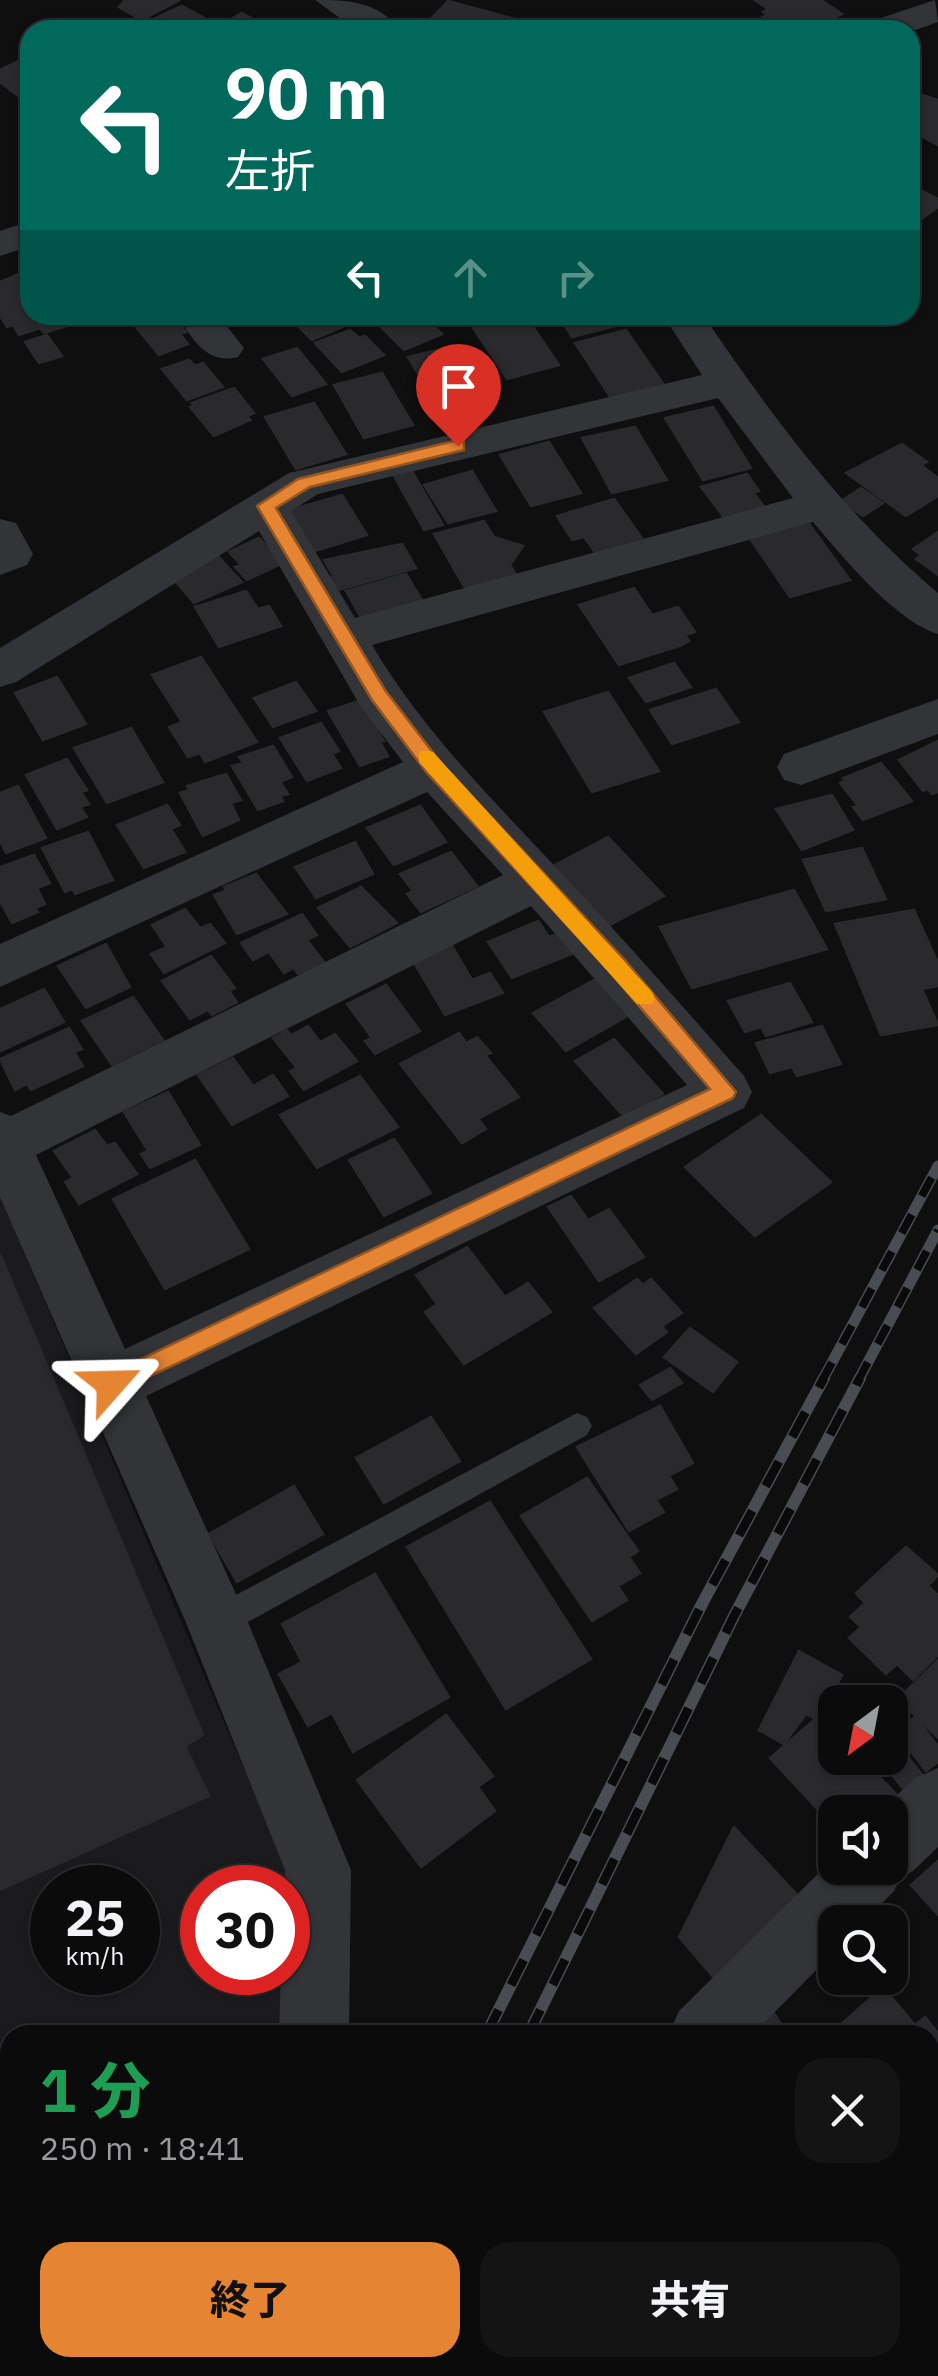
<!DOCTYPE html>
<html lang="ja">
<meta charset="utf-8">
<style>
:root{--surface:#0b0b0c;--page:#141415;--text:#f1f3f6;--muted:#9a9b9d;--line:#2b2b2d;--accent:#e58432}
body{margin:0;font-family:"IBM Plex Sans","Noto Sans JP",sans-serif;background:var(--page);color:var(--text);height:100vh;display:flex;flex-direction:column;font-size:38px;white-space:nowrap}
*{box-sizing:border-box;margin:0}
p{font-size:32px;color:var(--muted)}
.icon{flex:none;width:55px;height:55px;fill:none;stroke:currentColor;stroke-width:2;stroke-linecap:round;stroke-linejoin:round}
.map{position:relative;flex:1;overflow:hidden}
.side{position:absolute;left:0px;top:2025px;width:940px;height:352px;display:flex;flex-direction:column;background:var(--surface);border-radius:30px 30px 0 0;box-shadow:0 2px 8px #0004,0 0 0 2px var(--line)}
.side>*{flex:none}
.banner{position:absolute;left:20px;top:20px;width:900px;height:305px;border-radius:30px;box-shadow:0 2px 8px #0004,0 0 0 2px var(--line);background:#00695c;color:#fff;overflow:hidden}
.needle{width:65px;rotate:212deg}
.controls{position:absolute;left:818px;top:1685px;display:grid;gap:20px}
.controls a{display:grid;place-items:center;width:90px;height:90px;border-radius:20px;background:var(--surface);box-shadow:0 2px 8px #0004,0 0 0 2px var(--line);font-size:50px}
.speed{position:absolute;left:30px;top:1865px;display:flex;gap:20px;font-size:50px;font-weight:700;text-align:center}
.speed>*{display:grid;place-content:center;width:130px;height:130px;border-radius:50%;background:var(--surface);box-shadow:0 2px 8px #0004,0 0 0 2px var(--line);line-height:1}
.speed small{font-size:25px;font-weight:400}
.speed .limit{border:15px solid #d22;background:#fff;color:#111}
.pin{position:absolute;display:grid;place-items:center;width:85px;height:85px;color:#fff;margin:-102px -42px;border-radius:50% 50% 50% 0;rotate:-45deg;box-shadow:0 0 10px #0007}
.pin .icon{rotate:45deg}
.me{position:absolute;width:110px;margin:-55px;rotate:65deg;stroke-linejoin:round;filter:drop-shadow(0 0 8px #0008)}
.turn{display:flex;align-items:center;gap:35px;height:210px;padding:0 40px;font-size:45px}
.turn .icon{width:130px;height:130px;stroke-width:2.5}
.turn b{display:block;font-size:70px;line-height:85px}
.lanes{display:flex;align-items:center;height:95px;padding:0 40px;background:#0003;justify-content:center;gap:50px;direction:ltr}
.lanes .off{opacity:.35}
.round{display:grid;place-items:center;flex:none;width:105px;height:105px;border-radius:30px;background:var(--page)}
.headline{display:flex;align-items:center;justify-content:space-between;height:170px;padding:0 40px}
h1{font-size:60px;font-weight:800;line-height:75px;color:#1e9e55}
.primary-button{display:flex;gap:20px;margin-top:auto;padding:20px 40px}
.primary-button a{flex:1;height:115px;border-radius:30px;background:var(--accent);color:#111;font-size:40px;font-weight:800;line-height:115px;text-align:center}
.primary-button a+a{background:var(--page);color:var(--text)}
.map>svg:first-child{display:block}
.built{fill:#1b1b1d;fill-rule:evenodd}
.building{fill:#2a2a2c;stroke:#292a2c;stroke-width:2.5}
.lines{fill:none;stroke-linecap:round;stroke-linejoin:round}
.service{fill:#323437;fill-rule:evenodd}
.minor{fill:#323437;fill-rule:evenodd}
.rail-far1-casing{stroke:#494c50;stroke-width:11}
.rail-casing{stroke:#494c50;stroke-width:12}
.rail-far1{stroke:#0a0a0b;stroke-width:8;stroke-dasharray:21;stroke-linecap:butt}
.rail{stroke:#0a0a0b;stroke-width:9;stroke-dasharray:28;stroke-linecap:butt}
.route{fill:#e58432;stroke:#955620;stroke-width:2.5}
.slow{fill:#f59e0b}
</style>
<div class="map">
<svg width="938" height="2376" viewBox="0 0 938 2376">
<rect width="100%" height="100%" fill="#0f0f10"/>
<!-- built -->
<path class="built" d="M 0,1196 L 291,1879 L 285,2035 L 10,2035 L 10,2270 L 0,2276 ZM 52,1888 L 138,1888 L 138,1972 L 52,1972 ZM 202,1888 L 288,1888 L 288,1972 L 202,1972 Z"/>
<!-- building -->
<g class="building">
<polygon points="125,0 180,0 141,20 119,7"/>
<polygon points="755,0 821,0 842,14 805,30 791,30 763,17 768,15 763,12 768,9"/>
<polygon points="448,1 537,25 532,30 438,30 424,26"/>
<polygon points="182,6 208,20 189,30 157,30 145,23"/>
<polygon points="242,13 272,30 211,30"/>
<polygon points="30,56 30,100 26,102 0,82 0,70"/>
<polygon points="916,93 938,100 938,145 910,130 910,97"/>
<polygon points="910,185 938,199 938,207 910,227"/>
<polygon points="30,269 30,315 67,315 73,324 44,333 40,328 19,335 13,325 7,327 0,316 0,282"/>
<polygon points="148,315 164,315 170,322 176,320 186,332 180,334 188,344 159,355 131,321"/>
<polygon points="287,315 342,315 349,324 312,340"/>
<polygon points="377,315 423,315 442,334 404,350 371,317"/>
<polygon points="517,315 525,315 559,365 507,379 472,326"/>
<polygon points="558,315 617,315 623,324 572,337"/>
<polygon points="350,330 359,338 365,336 384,355 342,372 315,343"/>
<polygon points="626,330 664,385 611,398 575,343"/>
<polygon points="47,335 62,356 39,363 25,342"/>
<polygon points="450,347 484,401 441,412 408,357"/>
<polygon points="297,348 326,384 292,396 263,359"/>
<polygon points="189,360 195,366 203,363 223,387 187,400 162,369"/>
<polygon points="382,373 413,425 364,438 334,385"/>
<polygon points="234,388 254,413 247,416 250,420 214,436 190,407 194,406 192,403"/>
<polygon points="314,403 346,454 296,469 265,417"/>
<polygon points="713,407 751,468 703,480 665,418"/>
<polygon points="635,427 667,480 612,493 582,438"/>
<polygon points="549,442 581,493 531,506 500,455"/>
<polygon points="902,444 927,462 921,465 938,478 938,496 906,516 846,473"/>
<polygon points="412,471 443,525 424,530 394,476"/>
<polygon points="472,471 496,511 448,523 424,485"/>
<polygon points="747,474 759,491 753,492 765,508 725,519 701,487"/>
<polygon points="861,488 883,503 863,516 841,501"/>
<polygon points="342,495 367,535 315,551 290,510"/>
<polygon points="614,499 642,538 595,552 584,537 572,540 557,516"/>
<polygon points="484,521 494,537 523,546 510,565 517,577 466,590 434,534"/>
<polygon points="807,521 850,580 790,597 749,537"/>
<polygon points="938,532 938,575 916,559 921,555 913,549"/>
<polygon points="259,538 283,563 247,580 235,567 241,565 229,552"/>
<polygon points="402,544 416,568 335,591 329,578 334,577 324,560"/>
<polygon points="218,556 242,582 194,603 175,581 194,572 190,568"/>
<polygon points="406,574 423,602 372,617 370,613 360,616 346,591"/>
<polygon points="634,588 652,615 678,607 695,632 685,635 689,641 679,646 619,665 579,605"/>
<polygon points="246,591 258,609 269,606 281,626 219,647 195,607"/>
<polygon points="201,657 257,742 205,762 200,753 188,757 169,727 182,722 152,675"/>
<polygon points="674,663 691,687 646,702 629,678"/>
<polygon points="57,677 86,724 43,740 15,693"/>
<polygon points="296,682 316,711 273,727 254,698"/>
<polygon points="716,689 739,722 672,744 650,710"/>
<polygon points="608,692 659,771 592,792 544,712"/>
<polygon points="359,701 384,741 380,742 388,756 360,766 328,711"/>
<polygon points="321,723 339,751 332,754 341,768 307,781 280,738"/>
<polygon points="131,728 163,782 107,803 74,748"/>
<polygon points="938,741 938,792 932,794 928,789 923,791 899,760"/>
<polygon points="273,746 292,777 280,782 288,794 280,796 283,801 258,810 232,766 243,763 239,757"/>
<polygon points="67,759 87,790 81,792 89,804 80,807 87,817 57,829 26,775"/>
<polygon points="881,763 912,801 863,820 853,807 858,806 840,783 845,781 843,778"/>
<polygon points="226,774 241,800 231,803 239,820 203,836 180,793 189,790 187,786"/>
<polygon points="18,786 46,838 6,853 0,841 0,793"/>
<polygon points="832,795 853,830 802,850 776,809"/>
<polygon points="167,805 180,825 171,829 185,852 144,868 117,825"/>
<polygon points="420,806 446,842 394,865 367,828"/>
<polygon points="88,832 113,880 75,894 73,889 65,892 42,848"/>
<polygon points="608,837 664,896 610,925 551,867"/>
<polygon points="355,842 373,874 316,898 295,867"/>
<polygon points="862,848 886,899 826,911 803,860"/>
<polygon points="451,852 477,886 421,912 407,894 413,891 400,874"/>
<polygon points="34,855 50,883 37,888 45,904 35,908 38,912 12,923 0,901 0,867"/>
<polygon points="256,874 287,914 237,934 214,895 226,891 224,887"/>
<polygon points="361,887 397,923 350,947 318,908"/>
<polygon points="794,890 827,949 692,988 660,927"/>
<polygon points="185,909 200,928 210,924 225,943 164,973 151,954 167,947 152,925"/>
<polygon points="914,910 938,963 938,986 922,989 938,1025 881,1035 835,924"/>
<polygon points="302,914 317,935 307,940 324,962 298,974 294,968 284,973 269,952 253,960 241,943"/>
<polygon points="538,921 549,937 560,933 574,953 512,978 488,942"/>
<polygon points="106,944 130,987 86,1008 58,966"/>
<polygon points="452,946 472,980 490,973 503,993 445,1015 413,961"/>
<polygon points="211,956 235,988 229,991 237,1002 212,1015 208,1010 190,1019 162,981"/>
<polygon points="594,980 626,1017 566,1051 533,1013"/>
<polygon points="790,983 812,1022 766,1036 761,1027 745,1032 728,1001"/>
<polygon points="386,985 420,1031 375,1054 365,1041 372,1038 347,1004"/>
<polygon points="44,989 64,1022 1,1051 0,1009"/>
<polygon points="133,997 163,1040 112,1065 82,1021"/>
<polygon points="308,1026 320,1042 335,1034 357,1061 304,1090 290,1071 297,1068 273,1038 287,1030 291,1035"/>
<polygon points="822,1026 841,1064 797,1076 792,1067 770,1073 756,1043"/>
<polygon points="69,1028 82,1049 74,1052 83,1066 31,1090 27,1084 15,1090 0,1059"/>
<polygon points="459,1033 466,1043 477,1037 491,1053 485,1055 519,1097 478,1119 486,1129 462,1143 400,1064"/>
<polygon points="614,1039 663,1094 624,1117 575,1061"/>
<polygon points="233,1058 253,1086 273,1075 288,1096 232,1125 198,1075"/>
<polygon points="360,1076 398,1127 317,1168 280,1115"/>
<polygon points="168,1092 200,1145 150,1168 141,1154 148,1151 124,1112"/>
<polygon points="761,1115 831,1182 755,1236 685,1167"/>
<polygon points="95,1130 107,1146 115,1143 137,1174 79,1204 65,1182 73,1178 54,1151"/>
<polygon points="394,1139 431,1193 384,1216 349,1160"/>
<polygon points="195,1160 249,1249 165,1289 113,1199"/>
<polygon points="571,1196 588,1220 609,1209 644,1257 599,1281 548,1207"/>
<polygon points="467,1247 505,1297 528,1283 551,1312 464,1364 425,1312 437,1304 416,1275"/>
<polygon points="0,1254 203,1735 185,1746 209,1796 0,1890"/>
<polygon points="637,1279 643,1285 651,1279 682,1313 662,1326 667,1332 636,1354 594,1308"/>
<polygon points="690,1328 737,1362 713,1392 664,1357"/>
<polygon points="670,1368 682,1383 652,1400 640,1385"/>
<polygon points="660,1406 693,1463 669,1476 677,1489 656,1500 664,1512 629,1531 577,1447"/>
<polygon points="431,1417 460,1461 384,1503 356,1458"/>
<polygon points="587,1478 638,1551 629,1557 640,1573 618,1586 627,1600 592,1621 521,1516"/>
<polygon points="294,1486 323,1534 237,1582 209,1534"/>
<polygon points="490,1502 591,1659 506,1709 407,1547"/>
<polygon points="906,1547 938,1575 928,1586 938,1595 938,1655 913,1680 897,1664 886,1674 849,1638 861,1627 850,1617 865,1603 856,1593"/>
<polygon points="375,1574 449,1697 353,1752 332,1713 308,1726 279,1674 302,1662 282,1624"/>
<polygon points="799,1651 842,1675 819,1720 806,1714 784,1744 759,1730"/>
<polygon points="938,1660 938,1738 898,1699"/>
<polygon points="446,1715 493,1776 478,1787 495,1811 421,1867 357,1780"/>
<polygon points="915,1717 938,1746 938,1762 926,1771 895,1731"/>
<polygon points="814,1720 824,1731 831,1726 835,1730 835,1758 861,1758 899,1797 890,1818 890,1812 835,1812 835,1828 770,1758"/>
<polygon points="890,1734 927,1781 908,1795 879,1758 890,1758"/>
<polygon points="734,1827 800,1898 715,1979 679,1937"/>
<polygon points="938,1861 938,1915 911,1885"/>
<polygon points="883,1987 915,2025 925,2017 938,2033 938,2151 930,2159 930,2035 829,2035"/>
<polygon points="766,2002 789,2035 757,2035 746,2019"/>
<polygon points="930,2324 938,2336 938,2376 837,2376 832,2368 930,2368"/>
<polygon points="48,2368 144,2368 147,2376 51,2376"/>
<polygon points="544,2368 592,2368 583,2376 540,2376 538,2372"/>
<polygon points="696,2368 784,2368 774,2376 702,2376"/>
</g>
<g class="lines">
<!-- service -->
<polygon class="service" points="577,1413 587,1417 592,1426 587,1435 228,1633 217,1637 206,1633 201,1622 206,1611"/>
<!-- minor -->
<g class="minor">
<path d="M 315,0 C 347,0 379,1 399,30 L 356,30 Z"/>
<polygon points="935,0 938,22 910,32 864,30 869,22"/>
<polygon points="30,221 30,246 0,256 0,231"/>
<path d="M 177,315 L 218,315 L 244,348 L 238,357 C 206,365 193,339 177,315 Z"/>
<path d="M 663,315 L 703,315 C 772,416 844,514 938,593 L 938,634 C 895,621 842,556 813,522 L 372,645 C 424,733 497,804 566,878 C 627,943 685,1009 744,1076 L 752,1092 L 744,1108 L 146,1396 L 239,1601 L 351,1870 L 349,2035 L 279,2035 L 281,1972 L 288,1972 L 285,1870 L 187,1625 L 0,1197 L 0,1112 L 11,1116 L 503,875 L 427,792 L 0,987 L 0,944 L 403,762 L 361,707 L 259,531 L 16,682 L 0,687 L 0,648 L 289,473 L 702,375 ZM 718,398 L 793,498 L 355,618 L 291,511 L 318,494 ZM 531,906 L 687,1085 L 125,1349 L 36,1155 Z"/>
<polygon points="0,519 16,523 33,554 27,565 0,575"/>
<polygon points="938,699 938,734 801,785 784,780 777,767 784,754"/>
<polygon points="938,1768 938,1847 913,1871 901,1877 894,1891 864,1922 835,1922 835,1951 752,2035 668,2035 679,2011 835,1857 835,1868 890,1868 890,1812 879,1812 915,1778"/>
<polygon points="10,2276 10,2352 0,2356 0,2280"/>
<polygon points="614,2368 691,2368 694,2376 617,2376"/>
</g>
<defs>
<g id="rail-far1">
<polyline points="822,1381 938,1166"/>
<polyline points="858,1381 938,1230"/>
</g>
<g id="rail">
<polyline points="486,2035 703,1602 824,1378"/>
<polyline points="528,2035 734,1616 860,1378"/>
<polyline points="321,2376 326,2368"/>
<polyline points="367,2376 371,2368"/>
</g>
</defs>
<!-- rail-far1 casing -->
<use href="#rail-far1" class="rail-far1-casing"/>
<!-- rail casing -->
<use href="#rail" class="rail-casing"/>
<!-- rail-far1 -->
<use href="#rail-far1" class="rail-far1"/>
<!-- rail -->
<use href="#rail" class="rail"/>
</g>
<!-- route -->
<polygon class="route" points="458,440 464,442 464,450 310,487 276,508 385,690 441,763 624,959 736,1092 733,1098 111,1395 103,1392 99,1384 103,1377 710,1089 609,971 427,773 372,700 257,506 298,479"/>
<!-- slow -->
<polygon class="slow" points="426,750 433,752 652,992 655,998 652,1004 637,1004 419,762 419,752"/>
</svg>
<div class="controls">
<a><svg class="needle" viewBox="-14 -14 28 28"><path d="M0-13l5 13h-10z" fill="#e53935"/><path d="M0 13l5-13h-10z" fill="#9a9b9d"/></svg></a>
<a><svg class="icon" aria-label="sound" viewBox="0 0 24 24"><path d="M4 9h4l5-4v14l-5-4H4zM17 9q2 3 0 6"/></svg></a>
<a><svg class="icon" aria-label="search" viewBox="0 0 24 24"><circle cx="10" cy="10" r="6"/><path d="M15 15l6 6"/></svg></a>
</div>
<div class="speed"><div>25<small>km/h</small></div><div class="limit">30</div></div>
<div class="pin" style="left:458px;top:446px;background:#d93025"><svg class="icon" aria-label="arrive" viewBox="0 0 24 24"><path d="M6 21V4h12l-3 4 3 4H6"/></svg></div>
<svg class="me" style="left:111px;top:1384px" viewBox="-20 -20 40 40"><path d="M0-17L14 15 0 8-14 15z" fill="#e58432" stroke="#fff" stroke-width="4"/></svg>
<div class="banner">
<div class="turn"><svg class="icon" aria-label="left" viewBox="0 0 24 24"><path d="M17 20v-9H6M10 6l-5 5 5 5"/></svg><div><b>90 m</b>左折</div></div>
<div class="lanes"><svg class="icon" aria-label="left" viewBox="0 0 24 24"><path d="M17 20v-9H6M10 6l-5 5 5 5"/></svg><svg class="icon off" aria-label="ahead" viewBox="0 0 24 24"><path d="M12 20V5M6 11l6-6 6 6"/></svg><svg class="icon off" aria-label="right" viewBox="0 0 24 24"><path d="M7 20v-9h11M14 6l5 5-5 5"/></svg></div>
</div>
<section class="side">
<div class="headline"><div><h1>1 分</h1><p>250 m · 18:41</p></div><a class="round"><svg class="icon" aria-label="close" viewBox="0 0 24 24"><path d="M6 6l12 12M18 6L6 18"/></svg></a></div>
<div class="primary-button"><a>終了</a><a>共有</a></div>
</section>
</div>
